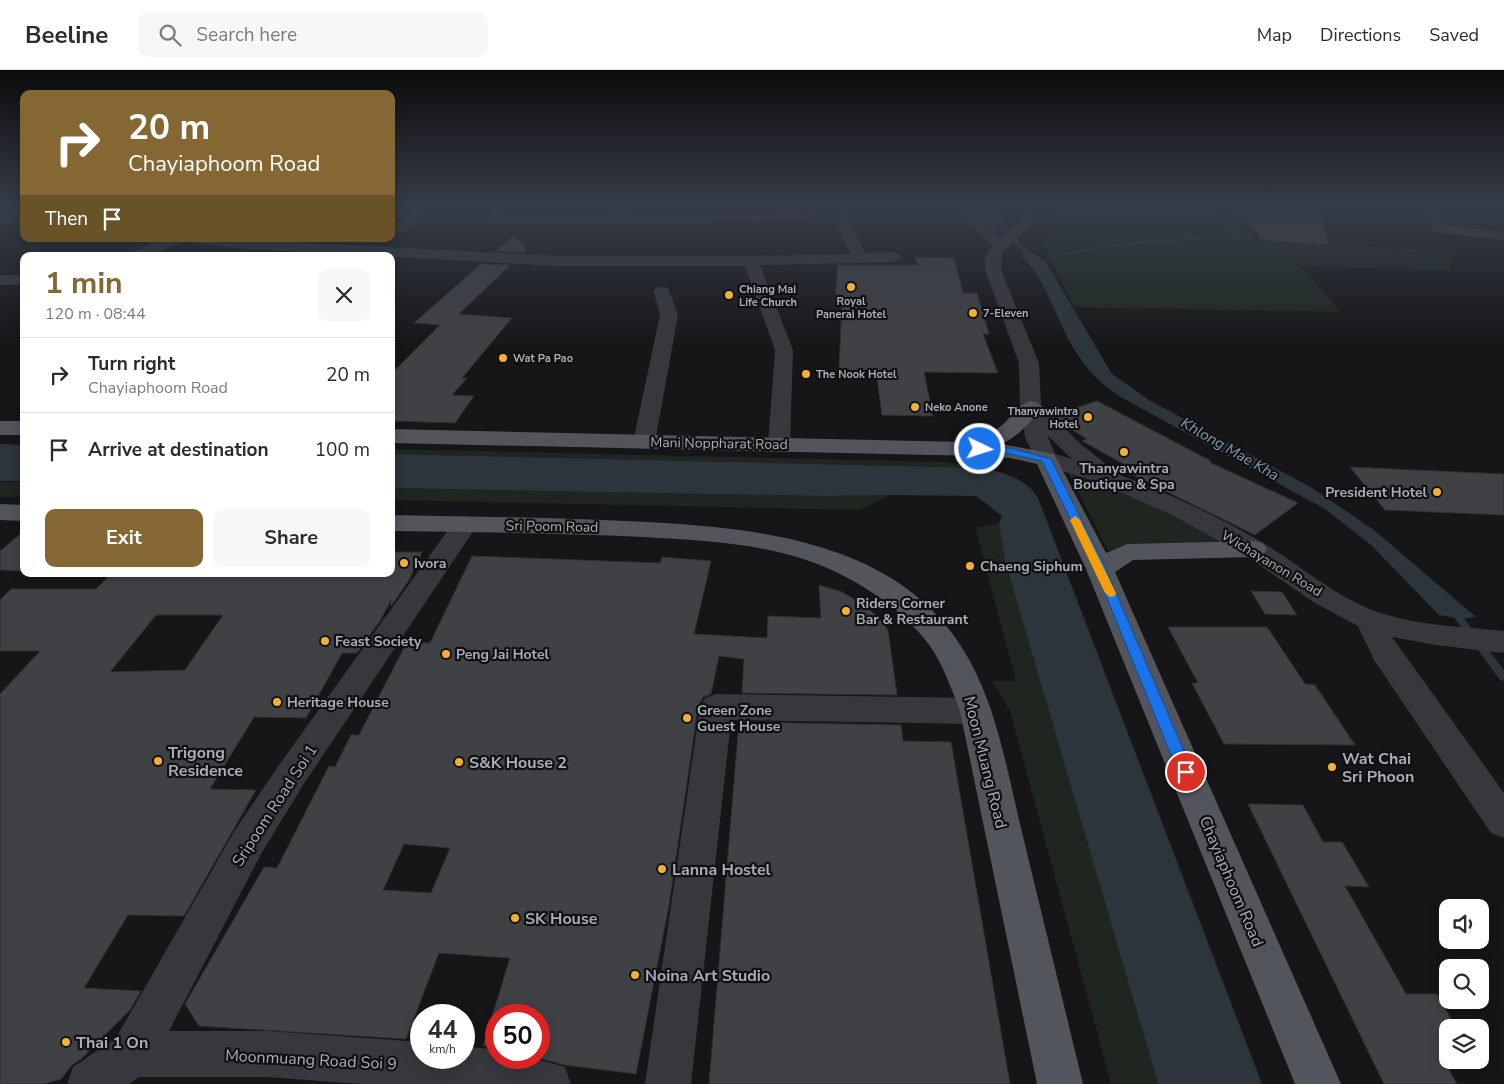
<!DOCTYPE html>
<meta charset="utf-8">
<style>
:root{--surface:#fff;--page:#f7f7f7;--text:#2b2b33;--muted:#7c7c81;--line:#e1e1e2;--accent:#856733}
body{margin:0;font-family:"Nunito Sans",sans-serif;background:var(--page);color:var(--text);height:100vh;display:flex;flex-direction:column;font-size:19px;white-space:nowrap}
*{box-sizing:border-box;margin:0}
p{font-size:16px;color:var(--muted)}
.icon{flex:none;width:28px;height:28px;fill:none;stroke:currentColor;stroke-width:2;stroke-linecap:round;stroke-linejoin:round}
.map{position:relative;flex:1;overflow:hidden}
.drawer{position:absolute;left:20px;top:182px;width:375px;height:325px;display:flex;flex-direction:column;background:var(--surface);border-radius:10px;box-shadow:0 2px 12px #0003}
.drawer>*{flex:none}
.guide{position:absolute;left:20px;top:20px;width:375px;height:152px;border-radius:10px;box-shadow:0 2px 12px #0003;background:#856733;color:#fff;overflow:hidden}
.controls{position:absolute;left:1439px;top:829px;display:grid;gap:10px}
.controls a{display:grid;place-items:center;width:50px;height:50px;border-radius:10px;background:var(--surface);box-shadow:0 2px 12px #0003;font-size:25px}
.speed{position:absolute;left:410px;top:934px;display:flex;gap:10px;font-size:25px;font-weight:700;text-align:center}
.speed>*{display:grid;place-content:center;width:65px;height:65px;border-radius:50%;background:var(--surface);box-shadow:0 2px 12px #0003;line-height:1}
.speed small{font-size:12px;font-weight:400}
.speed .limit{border:8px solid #d22;background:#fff;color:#111}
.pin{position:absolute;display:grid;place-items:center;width:42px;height:42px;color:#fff;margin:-21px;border:2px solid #fff;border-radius:50%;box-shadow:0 1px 5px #0007}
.me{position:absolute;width:55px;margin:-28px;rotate:94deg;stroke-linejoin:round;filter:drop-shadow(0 0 4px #0008)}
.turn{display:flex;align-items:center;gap:18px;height:105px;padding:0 25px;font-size:22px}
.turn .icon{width:65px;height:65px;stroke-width:2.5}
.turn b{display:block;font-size:35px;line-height:42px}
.then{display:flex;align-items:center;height:48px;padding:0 25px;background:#0003;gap:10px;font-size:19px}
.round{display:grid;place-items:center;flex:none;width:52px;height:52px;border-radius:10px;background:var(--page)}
.overview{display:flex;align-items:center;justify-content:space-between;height:85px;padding:0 25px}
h1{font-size:30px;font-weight:700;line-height:38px;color:var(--accent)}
.action{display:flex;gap:10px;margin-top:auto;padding:10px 25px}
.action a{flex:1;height:58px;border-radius:10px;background:var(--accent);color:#fff;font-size:20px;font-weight:700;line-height:58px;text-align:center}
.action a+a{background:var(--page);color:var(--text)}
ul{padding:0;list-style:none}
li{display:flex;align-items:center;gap:15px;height:75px;padding:0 25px;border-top:1px solid var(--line)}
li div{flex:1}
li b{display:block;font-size:19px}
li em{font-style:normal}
header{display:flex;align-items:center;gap:30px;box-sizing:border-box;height:70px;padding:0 25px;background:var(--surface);border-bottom:1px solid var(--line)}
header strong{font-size:24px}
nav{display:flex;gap:28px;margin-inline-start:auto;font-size:18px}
.search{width:350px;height:45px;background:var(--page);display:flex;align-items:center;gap:12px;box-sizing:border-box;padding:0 18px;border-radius:10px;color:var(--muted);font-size:19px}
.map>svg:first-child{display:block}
.green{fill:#1e261f}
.water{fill:#2c353c}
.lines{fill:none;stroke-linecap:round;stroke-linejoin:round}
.stream{fill:#2c353c;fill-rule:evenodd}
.building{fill:#404145;stroke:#303034;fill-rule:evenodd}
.minor{fill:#37383d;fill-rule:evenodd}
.major{fill:#53555c;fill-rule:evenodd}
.route{fill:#1a73e8;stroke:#114b97}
.slow{fill:#f59e0b}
.poi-dot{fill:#f2b134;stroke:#111113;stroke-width:2}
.labels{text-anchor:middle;stroke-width:4.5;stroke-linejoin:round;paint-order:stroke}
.far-poi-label{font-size:11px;font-weight:bold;fill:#a8adb8;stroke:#111113;text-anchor:start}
.street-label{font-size:14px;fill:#a8adb8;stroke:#111113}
.poi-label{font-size:14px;font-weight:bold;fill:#a8adb8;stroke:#111113;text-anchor:start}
.water-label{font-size:15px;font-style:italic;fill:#7f9bb3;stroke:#111113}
.near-poi-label{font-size:16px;font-weight:bold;fill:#a8adb8;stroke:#111113;text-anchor:start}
.near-street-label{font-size:16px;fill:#a8adb8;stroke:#111113}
</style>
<header>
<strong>Beeline</strong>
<div class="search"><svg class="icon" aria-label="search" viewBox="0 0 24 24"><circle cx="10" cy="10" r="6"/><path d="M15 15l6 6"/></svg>Search here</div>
<nav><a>Map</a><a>Directions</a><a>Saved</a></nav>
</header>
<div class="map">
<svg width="1504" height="1014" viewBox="0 0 1504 1014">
<rect width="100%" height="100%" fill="#161618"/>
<!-- green -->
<g class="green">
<polygon points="1059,135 1230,135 1256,168 1453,183 1450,201 1301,196 1341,242 1074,237 1043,174 1060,153"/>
<polygon points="391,379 946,392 986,398 391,384"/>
<polygon points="1067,400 1161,437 1233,473 1126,474 1108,481"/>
<rect x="0" y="412" width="24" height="15"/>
<polygon points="391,418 823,426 891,425 860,440 391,430"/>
<polygon points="999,453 1005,491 1158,1014 1111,1014 1010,641 992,611 1016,611 975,458"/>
</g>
<!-- water -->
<g class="water">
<path d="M 968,135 L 986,135 L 1007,154 L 1004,156 L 1028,180 L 1045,191 L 1112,304 L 1149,330 L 1312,418 L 1374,460 L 1476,547 L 1461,549 L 1439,545 L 1371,475 L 1325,439 L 1119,326 C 1099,312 1087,300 1074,279 C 1059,256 1043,201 1021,187 L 1024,183 L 1000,159 L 996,162 Z"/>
<polygon points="0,374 24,375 24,411 0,411"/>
<path d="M 391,384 L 986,398 C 1006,404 1027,409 1038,428 L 1262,1014 L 1158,1014 L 1005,491 L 999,453 L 1002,446 L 976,426 L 891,425 L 823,426 L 391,418 Z"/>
</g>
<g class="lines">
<!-- stream -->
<g class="stream">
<polygon points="1216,135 1220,135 1242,166 1242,167 1121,175 1052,187 1050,186 1121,173 1237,165"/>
<polygon points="1453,537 1456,538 1504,600 1504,611 1500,610 1450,542 1448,540"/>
</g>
</g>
<!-- building -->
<g class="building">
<polygon points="1279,135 1320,140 1329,175 1261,170 1239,138 1279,143"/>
<polygon points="514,165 527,179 524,182 496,181"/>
<polygon points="915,187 954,188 963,223 977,223 989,264 983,264 998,303 924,302 933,346 882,345 876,301 839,300 842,233 835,232 838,195 917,195"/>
<polygon points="481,194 510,195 459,244 512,248 462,308 467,308 452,325 474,326 455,353 391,351 391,304 440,255 414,253"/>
<polygon points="1097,331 1211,391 1209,392 1298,433 1255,465 1123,400 1129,397 1082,371 1087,369 1063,354 1053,345"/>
<polygon points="1350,397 1504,404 1504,445 1385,440"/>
<polygon points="24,461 24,501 0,500 0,481"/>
<path d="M 391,482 L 422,482 L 409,510 L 391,536 L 391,530 L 380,551 L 357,583 L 342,583 L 306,648 L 254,647 L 210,719 L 256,720 L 184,846 L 128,845 L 84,918 L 141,921 L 130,940 L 81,989 L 72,995 L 61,1009 L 44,1014 L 0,1014 L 0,624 L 40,581 L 0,581 L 0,530 L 11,519 L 96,519 L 111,504 L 391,504 ZM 156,545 L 223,545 L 185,600 L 110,602 Z"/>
<path d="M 472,486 L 660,493 L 662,487 L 711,491 L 694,564 L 767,568 L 768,546 L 821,548 L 819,515 L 842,522 L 854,529 L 879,547 L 888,560 L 897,625 L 742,623 L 744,589 L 719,586 L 711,624 L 703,627 L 698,637 L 669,835 L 636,1004 L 565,995 L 539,988 L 539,945 L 496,945 L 496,977 L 483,976 L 510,888 L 439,883 L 406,969 L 199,956 L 185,934 L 264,797 L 277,798 L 329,696 L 335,697 L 351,665 L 359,665 L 407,572 L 430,573 ZM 404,774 L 450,778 L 431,823 L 383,820 Z"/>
<polygon points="1251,521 1282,522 1297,545 1265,544"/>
<polygon points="1168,557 1267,557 1305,614 1315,615 1355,675 1224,674 1192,613 1198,613"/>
<polygon points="739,652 901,655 903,671 951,672 1010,1014 709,1014"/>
<polygon points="1248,734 1303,735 1323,772 1342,772 1369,817 1345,816 1406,924 1437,924 1456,958 1448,958 1448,998 1457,1014 1384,1014"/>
</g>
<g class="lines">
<!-- minor -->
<g class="minor">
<polygon points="420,135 435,135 403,162 393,162 393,156"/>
<polygon points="496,135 510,135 501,147 805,143 812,147 805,151 494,155 489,154 485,149"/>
<path d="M 952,135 L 967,135 L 1001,168 L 1020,150 L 1021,135 L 1035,135 L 1034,151 L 1002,183 L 1001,200 L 1039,293 L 1041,335 L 1082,375 L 1111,398 L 1109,401 C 1162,420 1214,444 1263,473 C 1302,496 1340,531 1384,544 C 1422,556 1465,557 1504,561 L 1504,583 L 1436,575 L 1392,567 L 1504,723 L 1504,768 L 1491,763 L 1374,590 L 1358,556 L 1315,533 L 1245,485 L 1170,444 L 1092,410 L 1038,394 L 1025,367 L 1020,337 L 1019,293 L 985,200 L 985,188 L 993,176 ZM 1047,365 L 1072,389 L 1055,384 Z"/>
<polygon points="1418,135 1432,135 1443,155 1504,162 1504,170 1433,162"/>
<polygon points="24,140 24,149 0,156 0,147"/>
<polygon points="839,144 846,148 866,183 894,182 902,187 894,192 760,195 793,280 790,374 787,379 779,381 771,379 768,374 775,280 745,196 558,196 238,178 195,173 188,169 231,169 558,186 751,186 851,184 832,148"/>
<polygon points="165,169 184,169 182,172 147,186 126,186 129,183"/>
<rect x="0" y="205" width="24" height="10"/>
<polygon points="662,217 668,218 678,245 655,372 652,377 644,379 636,377 633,372 660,245 654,222 656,218"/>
<polygon points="465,446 474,449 478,454 303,715 261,784 169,961 267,961 421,972 421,988 464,988 464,976 496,980 496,988 533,988 565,997 571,1014 361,1014 267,1007 139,1007 129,1014 67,1014 73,997 116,968 235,760 279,695 456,449"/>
<polygon points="716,624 976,628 988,632 992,641 988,650 976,654 731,650 691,1014 645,1014 700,637 705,628"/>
</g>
<!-- major -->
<g class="major">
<path d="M 1031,331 L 1038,333 L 1042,337 C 1030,353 1019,366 1001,374 L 1054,384 L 1106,483 L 1127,474 L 1254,471 L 1263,473 L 1267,479 L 1263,485 L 1254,487 L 1133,490 L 1115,502 L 1341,1014 L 1295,1014 L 1086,499 L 1037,394 L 1010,388 L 980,386 L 391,373 L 391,359 L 963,372 C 972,366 987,365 997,359 C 1010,351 1017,334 1031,331 Z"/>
<rect x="0" y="351" width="24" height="14"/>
<polygon points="0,434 24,435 24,451 0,450"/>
<path d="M 391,445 C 470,447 548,447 626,451 C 751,457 903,467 970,591 C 997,642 1007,699 1020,754 C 1041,841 1062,927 1083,1014 L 1037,1014 L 960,641 C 950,615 941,588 923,567 C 890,528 839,498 790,485 C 743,472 693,470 644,467 C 560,463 476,462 391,461 Z"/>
</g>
</g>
<!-- sky -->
<linearGradient id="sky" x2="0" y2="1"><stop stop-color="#0c0c0d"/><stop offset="0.49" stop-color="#363c48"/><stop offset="1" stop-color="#363c48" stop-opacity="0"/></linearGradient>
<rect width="1504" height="277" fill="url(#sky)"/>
<!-- route -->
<polygon class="route" points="980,376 1010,378 1051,389 1106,499 1193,702 1191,706 1186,708 1180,706 1178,702 1095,499 1042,391 1010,384 977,381 977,377"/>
<!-- slow -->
<polygon class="slow" points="1075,446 1080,450 1116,523 1115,526 1110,527 1105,523 1070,450"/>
<!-- markers -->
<g class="poi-dot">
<circle cx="851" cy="217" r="5"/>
<circle cx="729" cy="225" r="5"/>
<circle cx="973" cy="243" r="5"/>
<circle cx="503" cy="288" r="5"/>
<circle cx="806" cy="304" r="5"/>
<circle cx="915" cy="337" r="5"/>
<circle cx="1088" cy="347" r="5"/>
<circle cx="1124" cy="382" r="5"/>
<circle cx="1437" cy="422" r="5"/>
<circle cx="404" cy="493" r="5"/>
<circle cx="970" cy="496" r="5"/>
<circle cx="846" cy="541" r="5"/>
<circle cx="325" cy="571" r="5"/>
<circle cx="446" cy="584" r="5"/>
<circle cx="277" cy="632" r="5"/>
<circle cx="687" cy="648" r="5"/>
<circle cx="158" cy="691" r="5"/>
<circle cx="459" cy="692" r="5"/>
<circle cx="1332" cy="697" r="5"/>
<circle cx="662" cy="799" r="5"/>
<circle cx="515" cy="848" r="5"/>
<circle cx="635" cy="905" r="5"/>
<circle cx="66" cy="972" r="5"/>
</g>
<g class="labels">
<!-- far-poi labels -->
<g class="far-poi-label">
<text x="739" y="223">Chiang Mai<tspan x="739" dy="13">Life Church</tspan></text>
<text x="851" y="235" text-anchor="middle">Royal<tspan x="851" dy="13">Panerai Hotel</tspan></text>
<text x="983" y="247">7-Eleven</text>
<text x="513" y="292">Wat Pa Pao</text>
<text x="816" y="308">The Nook Hotel</text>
<text x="925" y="341">Neko Anone</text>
<text x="1078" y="345" text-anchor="end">Thanyawintra<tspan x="1078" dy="13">Hotel</tspan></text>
</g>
<!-- street labels -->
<g class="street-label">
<text transform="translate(719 373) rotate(1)" y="5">Mani Noppharat Road</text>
<text transform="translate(552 456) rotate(1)" y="5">Sri Poom Road</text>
<text transform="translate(1272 493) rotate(31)" y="5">Wichayanon Road</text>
</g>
<!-- poi labels -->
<g class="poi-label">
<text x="1124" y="403" text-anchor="middle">Thanyawintra<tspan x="1124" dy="16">Boutique &amp; Spa</tspan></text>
<text x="1427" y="427" text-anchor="end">President Hotel</text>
<text x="414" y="498">Ivora</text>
<text x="980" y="501">Chaeng Siphum</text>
<text x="856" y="538">Riders Corner<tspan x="856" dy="16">Bar &amp; Restaurant</tspan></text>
<text x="335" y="576">Feast Society</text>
<text x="456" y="589">Peng Jai Hotel</text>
<text x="287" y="637">Heritage House</text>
<text x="697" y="645">Green Zone<tspan x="697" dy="16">Guest House</tspan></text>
</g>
<!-- water labels -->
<g class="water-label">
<text transform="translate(1230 379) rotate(30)" y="5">Khlong Mae Kha</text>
</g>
<!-- near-poi labels -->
<g class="near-poi-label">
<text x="168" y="688">Trigong<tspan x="168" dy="18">Residence</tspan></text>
<text x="1342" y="694">Wat Chai<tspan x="1342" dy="18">Sri Phoon</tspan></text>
<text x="469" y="698">S&amp;K House 2</text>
<text x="672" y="805">Lanna Hostel</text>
<text x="525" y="854">SK House</text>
<text x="645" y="911">Noina Art Studio</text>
<text x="76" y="978">Thai 1 On</text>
</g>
<!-- near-street labels -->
<g class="near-street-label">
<text transform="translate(986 692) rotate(76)" y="6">Moon Muang Road</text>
<text transform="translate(274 735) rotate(-57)" y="6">Sripoom Road Soi 1</text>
<text transform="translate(1232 811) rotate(67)" y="6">Chayiaphoom Road</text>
<text transform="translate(311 989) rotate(3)" y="6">Moonmuang Road Soi 9</text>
</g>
</g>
</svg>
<div class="controls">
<a><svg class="icon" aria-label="sound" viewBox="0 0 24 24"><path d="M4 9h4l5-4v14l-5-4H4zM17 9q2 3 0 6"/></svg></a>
<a><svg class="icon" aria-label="search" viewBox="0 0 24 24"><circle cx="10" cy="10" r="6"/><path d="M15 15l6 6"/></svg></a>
<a><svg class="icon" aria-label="layers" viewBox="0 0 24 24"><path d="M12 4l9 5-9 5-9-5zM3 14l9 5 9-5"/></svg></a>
</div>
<div class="speed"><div>44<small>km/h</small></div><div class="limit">50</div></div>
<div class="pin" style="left:1186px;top:702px;background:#d93025"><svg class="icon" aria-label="arrive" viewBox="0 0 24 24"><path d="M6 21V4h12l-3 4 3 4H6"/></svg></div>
<svg class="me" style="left:980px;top:379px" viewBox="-20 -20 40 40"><circle r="17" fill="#1a73e8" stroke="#fff" stroke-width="3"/><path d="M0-11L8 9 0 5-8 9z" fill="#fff"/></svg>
<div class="guide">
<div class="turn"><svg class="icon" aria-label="right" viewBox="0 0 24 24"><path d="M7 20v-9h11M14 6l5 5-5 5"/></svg><div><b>20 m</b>Chayiaphoom Road</div></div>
<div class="then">Then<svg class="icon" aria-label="arrive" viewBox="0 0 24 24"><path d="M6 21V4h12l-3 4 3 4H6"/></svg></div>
</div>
<section class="drawer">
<div class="overview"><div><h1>1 min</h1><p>120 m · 08:44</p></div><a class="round"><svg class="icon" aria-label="close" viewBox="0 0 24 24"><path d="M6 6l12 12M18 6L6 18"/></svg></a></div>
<ul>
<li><svg class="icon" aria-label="right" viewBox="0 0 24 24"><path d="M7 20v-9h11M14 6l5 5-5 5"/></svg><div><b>Turn right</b><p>Chayiaphoom Road</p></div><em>20 m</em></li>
<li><svg class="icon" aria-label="arrive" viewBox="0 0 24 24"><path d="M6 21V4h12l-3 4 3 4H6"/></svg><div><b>Arrive at destination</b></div><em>100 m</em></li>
</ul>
<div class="action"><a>Exit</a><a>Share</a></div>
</section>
</div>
